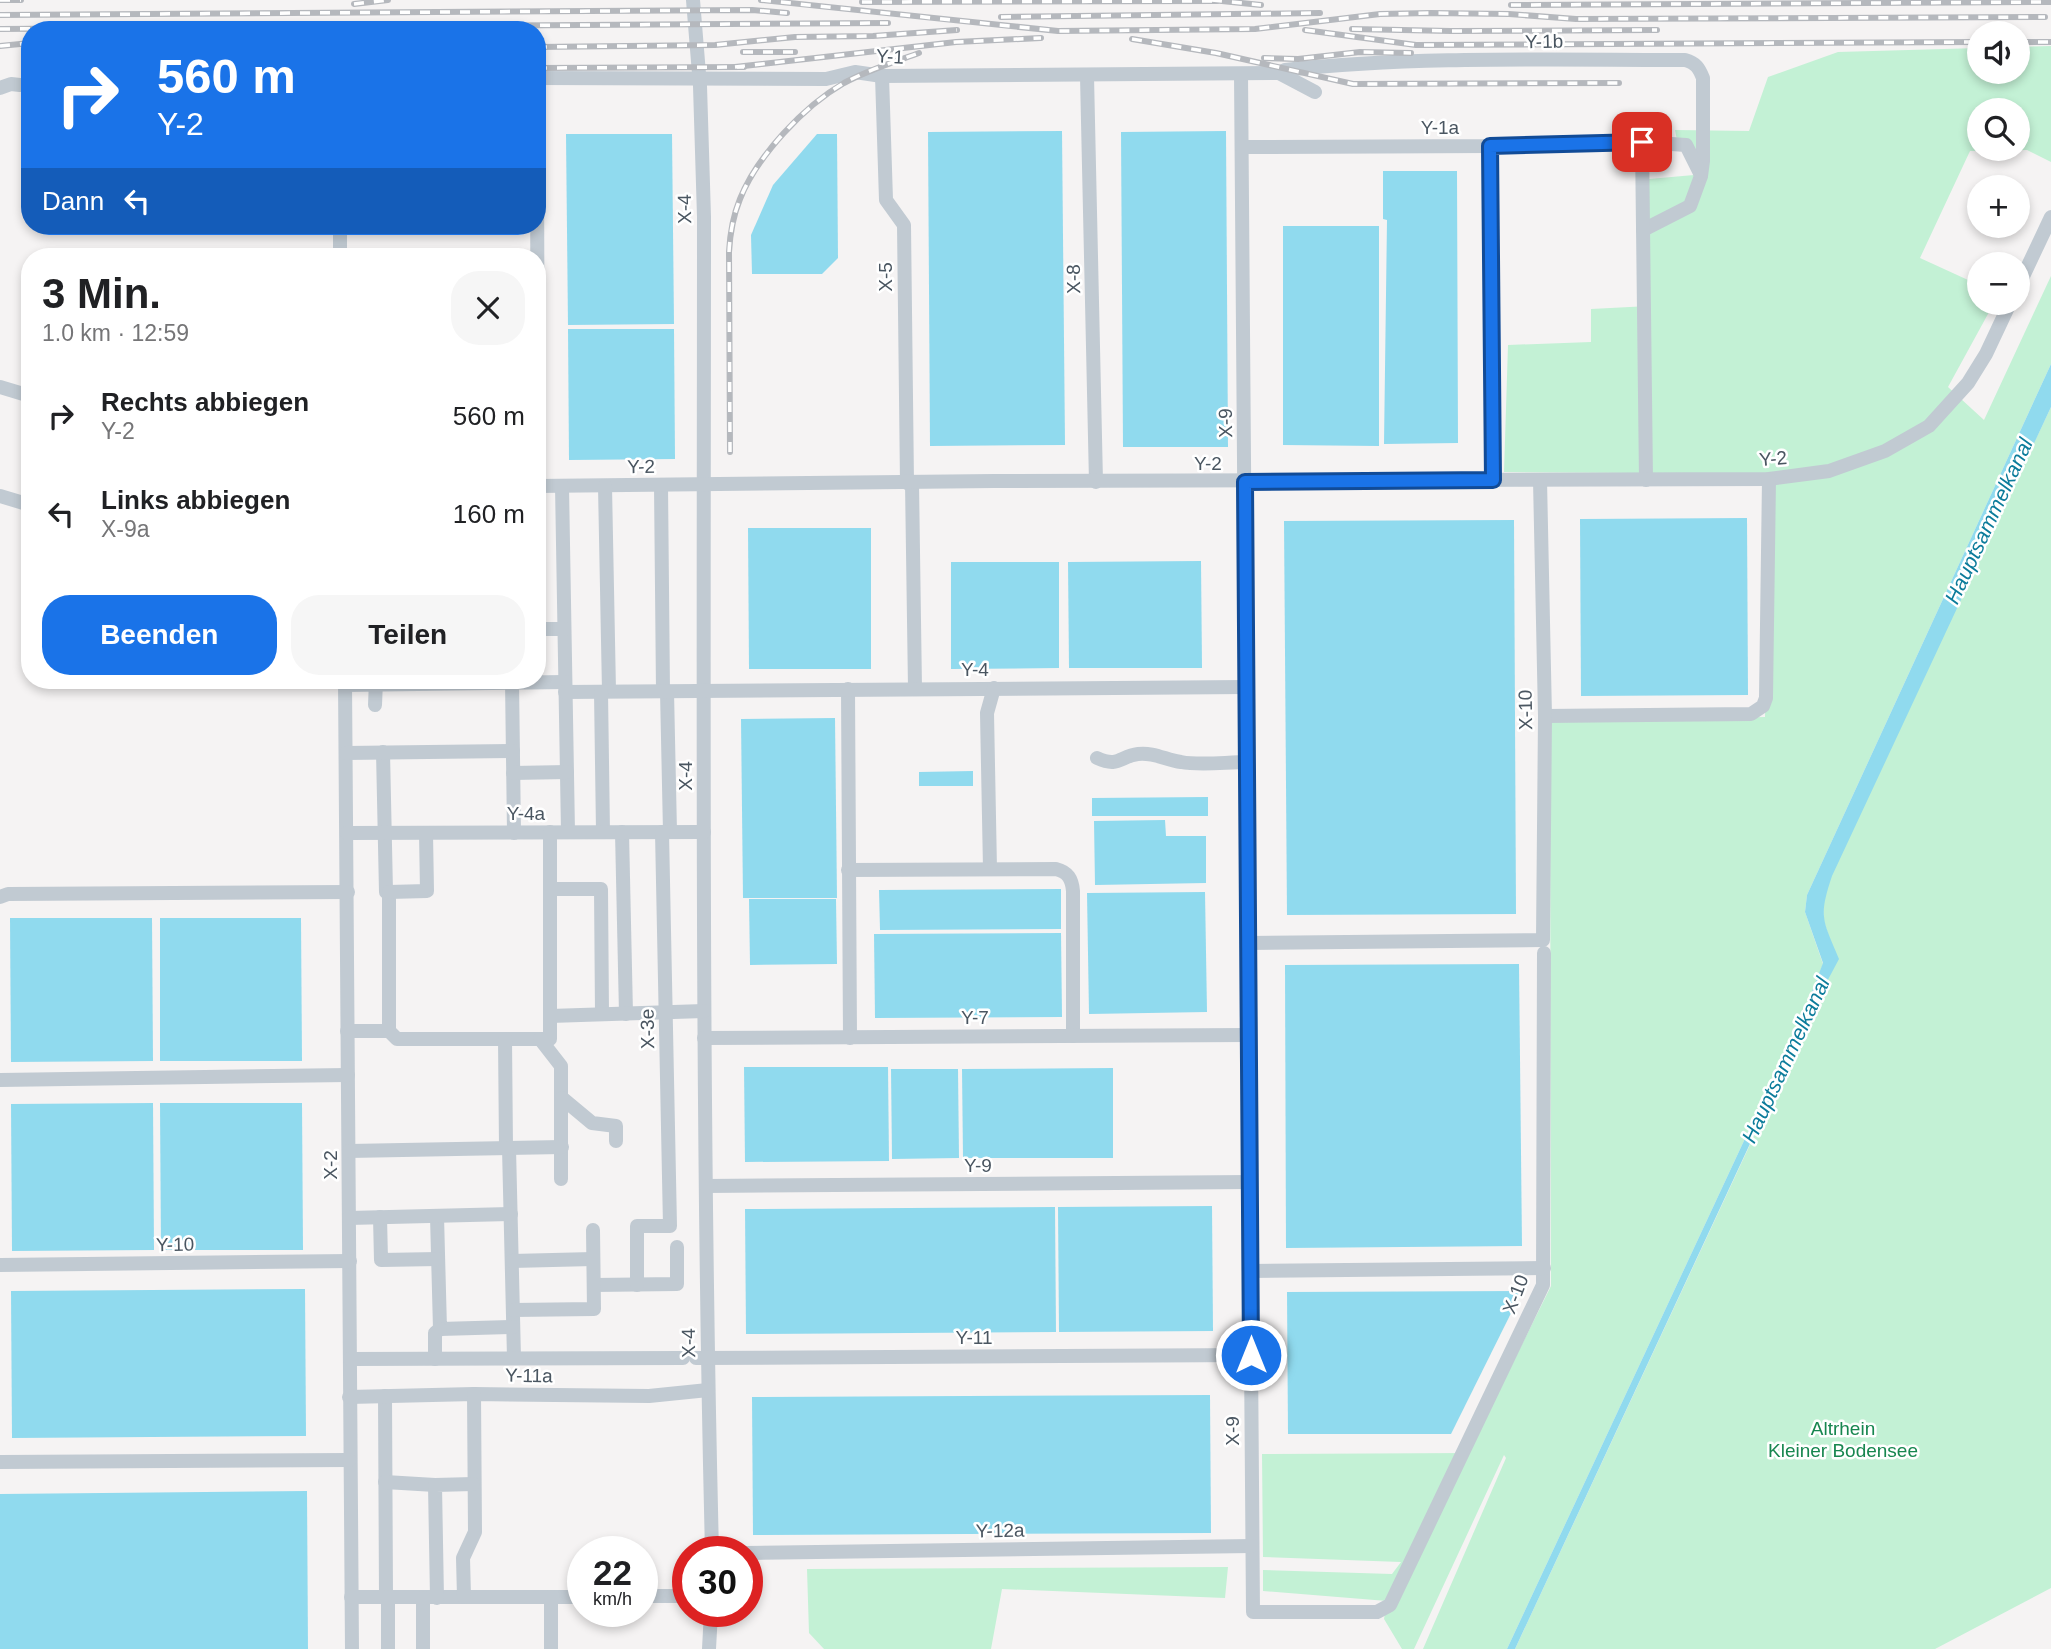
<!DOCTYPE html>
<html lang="de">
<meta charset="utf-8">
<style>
:root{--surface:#fff;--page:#f6f6f6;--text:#202124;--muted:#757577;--accent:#1a73e8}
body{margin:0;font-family:Arial,sans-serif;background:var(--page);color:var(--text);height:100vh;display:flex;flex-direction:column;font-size:26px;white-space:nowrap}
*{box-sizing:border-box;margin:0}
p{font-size:23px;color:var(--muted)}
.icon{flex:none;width:38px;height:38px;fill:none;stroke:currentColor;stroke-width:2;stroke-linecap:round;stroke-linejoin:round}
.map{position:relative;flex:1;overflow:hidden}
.details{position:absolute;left:21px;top:248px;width:525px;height:441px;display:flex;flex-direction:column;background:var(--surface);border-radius:28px;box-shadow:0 4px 10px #0003}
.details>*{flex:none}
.hud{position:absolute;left:21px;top:21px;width:525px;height:214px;border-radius:28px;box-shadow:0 4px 10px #0003;background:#1a73e8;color:#fff;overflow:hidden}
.buttons{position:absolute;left:1967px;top:21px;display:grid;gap:14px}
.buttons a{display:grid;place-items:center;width:63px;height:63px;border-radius:50%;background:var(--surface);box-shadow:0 4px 10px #0003;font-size:35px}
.speed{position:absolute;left:567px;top:1536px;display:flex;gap:14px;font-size:35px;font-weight:700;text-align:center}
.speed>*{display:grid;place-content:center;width:91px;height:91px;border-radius:50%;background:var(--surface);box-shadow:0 4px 10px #0003;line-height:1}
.speed small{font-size:18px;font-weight:400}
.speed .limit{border:10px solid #d22;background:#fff;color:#111}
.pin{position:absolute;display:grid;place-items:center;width:60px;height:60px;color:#fff;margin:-30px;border-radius:14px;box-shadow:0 4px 10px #0006}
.me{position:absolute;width:77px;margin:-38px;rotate:0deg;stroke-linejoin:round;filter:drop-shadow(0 0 5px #0008)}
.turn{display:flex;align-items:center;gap:24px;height:147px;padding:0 21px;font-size:32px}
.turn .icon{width:91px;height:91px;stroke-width:2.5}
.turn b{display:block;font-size:49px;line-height:60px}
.then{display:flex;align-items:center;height:66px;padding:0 21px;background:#0003;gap:14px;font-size:26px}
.round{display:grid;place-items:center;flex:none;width:74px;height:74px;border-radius:28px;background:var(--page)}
.summary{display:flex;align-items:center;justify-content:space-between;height:119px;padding:0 21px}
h1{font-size:42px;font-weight:700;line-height:52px}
.button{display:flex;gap:14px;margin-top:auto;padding:14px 21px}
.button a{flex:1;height:80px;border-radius:28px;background:var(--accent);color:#fff;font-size:28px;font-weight:700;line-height:80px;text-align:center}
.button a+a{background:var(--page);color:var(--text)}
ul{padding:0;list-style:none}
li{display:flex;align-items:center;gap:21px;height:98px;padding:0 21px}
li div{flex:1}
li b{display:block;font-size:26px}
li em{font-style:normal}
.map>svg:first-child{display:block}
.green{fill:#c3f1d5;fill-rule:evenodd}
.water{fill:#90daee}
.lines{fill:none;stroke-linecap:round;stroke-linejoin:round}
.minor{stroke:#c1cad2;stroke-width:14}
.rail-casing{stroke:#b5b8bd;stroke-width:6}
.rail{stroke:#fff;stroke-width:3.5;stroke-dasharray:10;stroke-linecap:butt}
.route-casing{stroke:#114b97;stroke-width:18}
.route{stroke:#1a73e8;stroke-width:12}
.labels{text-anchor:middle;stroke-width:5;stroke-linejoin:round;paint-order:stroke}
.street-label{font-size:19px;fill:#4a5661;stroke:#fff}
.park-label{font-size:19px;fill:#17864f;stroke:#fff}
.water-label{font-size:21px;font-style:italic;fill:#0c7c9b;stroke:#fff}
</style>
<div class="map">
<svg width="2051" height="1649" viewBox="0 0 2051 1649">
<rect width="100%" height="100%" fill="#f5f3f3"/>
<!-- green -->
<g class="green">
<path d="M 2051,46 L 2051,162 L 2027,150 L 1970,151 L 1920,258 L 1979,285 L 1979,303 L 1994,303 L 1948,387 L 1984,420 L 2051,276 L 2051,364 L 1807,895 L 1805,912 L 1823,964 L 1804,1012 L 1507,1649 L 1423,1649 L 1506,1458 L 1504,1455 L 1414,1649 L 1402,1649 L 1384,1619 L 1387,1601 L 1263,1591 L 1263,1570 L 1392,1574 L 1401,1562 L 1263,1557 L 1262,1454 L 1468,1453 L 1551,1286 L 1550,721 L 1765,717 L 1769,474 L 1504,472 L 1508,345 L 1591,342 L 1591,309 L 1649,306 L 1649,179 L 1694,175 L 1677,140 L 1675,130 L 1749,131 L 1768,77 L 1838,52 L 1979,48 L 1979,72 L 2018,72 L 2018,47 ZM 1979,110 L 2018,110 L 2018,149 L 1979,149 Z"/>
<polygon points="2051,407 2051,1588 1935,1649 1515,1649 1836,960 1824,921 1822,893"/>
<polygon points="1228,1567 1225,1598 1002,1589 991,1649 824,1649 809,1633 807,1569"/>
</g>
<!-- water -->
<g class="water">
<polygon points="1062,131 1065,445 930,446 928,132"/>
<polygon points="1226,131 1228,447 1123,447 1121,132"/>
<polygon points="566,134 672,134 674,324 568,325"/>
<polygon points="817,134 837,134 838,258 822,274 752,274 751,235 773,185"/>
<polygon points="1383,171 1457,171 1458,443 1384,444 1387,220 1383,219"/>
<polygon points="1283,226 1379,226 1379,446 1283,445"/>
<polygon points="509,248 509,257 379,257 379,249"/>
<polygon points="568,329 674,329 675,459 569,460"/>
<path d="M 2051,364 L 2051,407 L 1832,876 C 1818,918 1823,920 1839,959 L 1815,1004 L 1515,1649 L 1507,1649 L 1804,1012 L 1823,963 L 1805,912 L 1807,895 Z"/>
<polygon points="1747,518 1748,695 1581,696 1580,519"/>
<polygon points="1514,520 1516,914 1287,915 1284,521"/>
<polygon points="748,528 871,528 871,669 749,669"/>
<polygon points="1201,561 1202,668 1069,668 1068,562"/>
<polygon points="951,562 1059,562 1059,668 951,669"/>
<polygon points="835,718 837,898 743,898 741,719"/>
<polygon points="973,771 973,786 919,786 919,772"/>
<polygon points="1208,797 1208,816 1092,816 1092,798"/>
<polygon points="1165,820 1166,836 1206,836 1206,883 1095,885 1094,821"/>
<polygon points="1061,889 1061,929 880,930 879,890"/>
<polygon points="1205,892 1207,1012 1089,1014 1087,893"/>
<polygon points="749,899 836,899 837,964 750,965"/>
<polygon points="10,918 152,918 153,1061 11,1062"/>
<polygon points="160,918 301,918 302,1061 160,1061"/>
<polygon points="1061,933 1062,1017 875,1018 874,934"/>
<polygon points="1519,964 1522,1246 1286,1248 1285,965"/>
<polygon points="744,1067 888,1067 889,1161 745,1162"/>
<polygon points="1113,1068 1113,1158 963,1158 962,1069"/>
<polygon points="891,1069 958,1069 959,1158 892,1159"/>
<polygon points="153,1103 154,1250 12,1251 11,1104"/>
<polygon points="160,1103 302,1103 303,1250 161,1250"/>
<polygon points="1212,1206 1213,1331 1059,1332 1058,1207"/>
<polygon points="1055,1207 1056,1332 746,1334 745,1209"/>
<polygon points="305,1289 306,1436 12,1438 11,1291"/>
<polygon points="1522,1291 1451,1434 1288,1434 1287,1292"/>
<polygon points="1210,1395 1211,1533 753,1535 752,1397"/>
<polygon points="307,1491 308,1649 0,1649 0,1494"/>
</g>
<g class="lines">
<!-- minor -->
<g class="minor">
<path d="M 693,0 L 700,86 L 704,217 C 704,662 701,1107 712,1552"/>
<path d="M 1279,73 L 1285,70 C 1417,56 1552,60 1685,60 C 1696,63 1699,68 1703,78 L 1703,161 L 1701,176 L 1690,206 L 1643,230"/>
<polyline points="1241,74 1253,1612 1377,1612 1390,1605 1543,1285 1544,953"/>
<polyline points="882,76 886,200 904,225 907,483"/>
<polyline points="1087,76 1096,482"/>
<polyline points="537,78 826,79 855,72 882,76 1279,73 1315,92"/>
<polyline points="0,88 11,84 20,85"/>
<polyline points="1642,142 1646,480"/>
<polyline points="1490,146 1493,480"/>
<polyline points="1242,147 1490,146 1642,142 1686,145 1701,175"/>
<polyline points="537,157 538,486"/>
<polyline points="340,226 340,257"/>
<polyline points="2018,287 2051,217"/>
<polyline points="0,387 30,396"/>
<polyline points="912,483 915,688"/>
<polyline points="661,485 663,691"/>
<polyline points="537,486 994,481 1769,479 1829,471 1885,451 1929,426 1968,383 1986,354 2010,303"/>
<polyline points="562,486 568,832"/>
<polyline points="605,486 609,691"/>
<polyline points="0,496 30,505"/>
<polyline points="537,629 564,629"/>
<polyline points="345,681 352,1649"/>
<polyline points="512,681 514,833"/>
<polyline points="345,685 565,682"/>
<polyline points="848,689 850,1038"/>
<polyline points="667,691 670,832"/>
<polyline points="565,692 1246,687"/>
<polyline points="601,692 603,832"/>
<polyline points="375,705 376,681"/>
<polyline points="1545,716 1751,714 1763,706 1766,698 1769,479"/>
<polyline points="383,752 386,892 389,892 389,1031"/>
<polyline points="346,753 513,751"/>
<path d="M 1097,758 C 1119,768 1120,756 1138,754 C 1154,752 1166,760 1181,762 C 1201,766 1226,762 1247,762"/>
<polyline points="513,773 567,772"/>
<polyline points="622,832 626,1014"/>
<polyline points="347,833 704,832"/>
<polyline points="990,869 987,713 994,688"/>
<path d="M 848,870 L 1056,869 C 1068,872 1072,879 1073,891 L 1073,1036"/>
<polyline points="550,889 601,889 602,1014"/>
<polyline points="389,892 427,891 426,833"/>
<polyline points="0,897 8,894 348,892"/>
<polyline points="1248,943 1543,940 1545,716 1540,480"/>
<polyline points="550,1016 704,1011"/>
<polyline points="347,1031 389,1031 397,1039 550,1039 550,832"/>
<polyline points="704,1038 1248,1035"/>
<polyline points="505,1039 506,1148"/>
<polyline points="540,1039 561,1066 561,1179"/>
<polyline points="0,1080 348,1075"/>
<polyline points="562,1098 592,1123 616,1126 616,1141"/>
<polyline points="509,1148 514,1358"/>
<polyline points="349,1151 562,1147"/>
<polyline points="706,1186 1250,1182"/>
<polyline points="437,1216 440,1329 513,1327"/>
<polyline points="380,1217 381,1260 438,1259"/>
<polyline points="349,1218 511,1214"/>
<polyline points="512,1261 593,1259"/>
<polyline points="0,1265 350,1261"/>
<polyline points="1250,1271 1544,1268"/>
<polyline points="594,1285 677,1284 677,1247"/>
<polyline points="637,1285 637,1226 670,1226 662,832"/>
<polyline points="513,1310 594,1309 593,1230"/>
<polyline points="696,1358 1251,1355"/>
<polyline points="350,1359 683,1358"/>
<polyline points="435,1359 435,1333 440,1329"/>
<polyline points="385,1396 386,1597"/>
<polyline points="349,1397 474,1394 649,1396 708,1390"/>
<polyline points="0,1462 349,1460"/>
<polyline points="385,1482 435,1485"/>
<polyline points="747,1553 1252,1546"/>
<polyline points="642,1596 688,1596"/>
<polyline points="351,1597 583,1597"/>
<polyline points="388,1597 388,1649"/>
<polyline points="464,1597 463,1558 475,1532 474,1394"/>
<polyline points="551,1597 551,1649"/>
<polyline points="423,1598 423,1649"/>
<polyline points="437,1598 435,1485 473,1484"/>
<polyline points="709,1649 711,1612"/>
</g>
<defs>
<g id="rail">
<polyline points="0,0 21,0"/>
<polyline points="761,0 1058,31 1255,29 1380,14 1431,13 1509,14 1576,19 2045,17"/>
<polyline points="1212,0 1261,5"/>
<polyline points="862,2 1217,1"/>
<polyline points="354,4 388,0"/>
<polyline points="1511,5 2051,2"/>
<polyline points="0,15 752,10 787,13"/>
<polyline points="1001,17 1320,13"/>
<polyline points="0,29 888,23"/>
<polyline points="1352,29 1451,31 1657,30"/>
<polyline points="1305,30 1416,45 1979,42"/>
<polyline points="1132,39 1216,53 1353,84 1619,83"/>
<polyline points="2018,42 2051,42"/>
<polyline points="0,46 30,43"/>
<polyline points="537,47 715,45 795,37 873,36 957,30"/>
<polyline points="743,52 795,52"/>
<polyline points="1264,58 1298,59 1360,52 1411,53"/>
<polyline points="735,67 956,42 1041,38"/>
<polyline points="537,68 744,67"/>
<path d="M 730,452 L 729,252 C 730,234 733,216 740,199 C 757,156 804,106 844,83 C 868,70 894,62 919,53"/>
</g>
</defs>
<!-- rail casing -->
<use href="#rail" class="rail-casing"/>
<!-- rail -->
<use href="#rail" class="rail"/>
</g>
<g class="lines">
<defs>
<polyline id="route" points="1251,1355 1245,482 1493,480 1490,146 1642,142"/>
</defs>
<!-- route casing -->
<use href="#route" class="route-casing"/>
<!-- route -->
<use href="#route" class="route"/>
</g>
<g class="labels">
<!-- street labels -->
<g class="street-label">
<text transform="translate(1544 41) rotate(-1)" y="7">Y-1b</text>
<text transform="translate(890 56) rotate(3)" y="7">Y-1</text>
<text x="1440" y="134">Y-1a</text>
<text transform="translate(684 209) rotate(-91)" y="7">X-4</text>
<text transform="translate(885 277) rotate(-90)" y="7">X-5</text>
<text transform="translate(1073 279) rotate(-91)" y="7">X-8</text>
<text transform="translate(1225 423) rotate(-91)" y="7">X-9</text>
<text transform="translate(1773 458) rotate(-5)" y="7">Y-2</text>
<text x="1208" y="470">Y-2</text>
<text transform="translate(641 466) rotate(-1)" y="7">Y-2</text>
<text x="975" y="676">Y-4</text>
<text transform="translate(1525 710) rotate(-91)" y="7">X-10</text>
<text transform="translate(685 776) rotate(-90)" y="7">X-4</text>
<text x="526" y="820">Y-4a</text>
<text x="975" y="1024">Y-7</text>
<text transform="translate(647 1029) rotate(-91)" y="7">X-3e</text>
<text transform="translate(330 1165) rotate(-90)" y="7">X-2</text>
<text x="978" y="1172">Y-9</text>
<text transform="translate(175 1244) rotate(-1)" y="7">Y-10</text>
<text transform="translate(1515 1294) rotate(-69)" y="7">X-10</text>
<text x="974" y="1344">Y-11</text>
<text transform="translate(688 1343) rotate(-91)" y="7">X-4</text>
<text transform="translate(529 1375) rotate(1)" y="7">Y-11a</text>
<text transform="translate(1232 1431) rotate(-90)" y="7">X-9</text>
<text transform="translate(1000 1530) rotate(-1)" y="7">Y-12a</text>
</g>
<!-- park labels -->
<g class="park-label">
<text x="1843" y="1435">Altrhein<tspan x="1843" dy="22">Kleiner Bodensee</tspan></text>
</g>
<!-- water labels -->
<g class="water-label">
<text transform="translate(1989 521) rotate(-65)" y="7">Hauptsammelkanal</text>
<text transform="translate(1786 1060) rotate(-65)" y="7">Hauptsammelkanal</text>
</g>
</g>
</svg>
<div class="buttons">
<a><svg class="icon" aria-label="sound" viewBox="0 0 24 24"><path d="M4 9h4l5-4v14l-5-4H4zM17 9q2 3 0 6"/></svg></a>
<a><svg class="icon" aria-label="search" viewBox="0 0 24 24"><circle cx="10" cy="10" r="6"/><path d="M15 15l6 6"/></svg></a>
<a>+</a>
<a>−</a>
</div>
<div class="speed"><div>22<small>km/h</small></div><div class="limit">30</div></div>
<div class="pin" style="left:1642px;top:142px;background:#d93025"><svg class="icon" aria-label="arrive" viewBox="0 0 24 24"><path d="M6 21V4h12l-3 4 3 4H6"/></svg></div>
<svg class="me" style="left:1251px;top:1355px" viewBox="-20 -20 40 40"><circle r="17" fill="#1a73e8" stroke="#fff" stroke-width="3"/><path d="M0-11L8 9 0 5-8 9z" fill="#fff"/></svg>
<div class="hud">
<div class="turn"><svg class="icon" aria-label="right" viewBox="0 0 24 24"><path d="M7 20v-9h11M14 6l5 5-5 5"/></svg><div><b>560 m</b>Y-2</div></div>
<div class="then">Dann<svg class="icon" aria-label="left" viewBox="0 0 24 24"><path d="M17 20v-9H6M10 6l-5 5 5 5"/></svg></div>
</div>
<section class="details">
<div class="summary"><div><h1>3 Min.</h1><p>1.0 km · 12:59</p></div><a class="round"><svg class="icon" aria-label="close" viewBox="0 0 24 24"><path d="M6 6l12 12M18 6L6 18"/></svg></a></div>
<ul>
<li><svg class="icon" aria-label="right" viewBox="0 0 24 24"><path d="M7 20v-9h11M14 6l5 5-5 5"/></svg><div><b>Rechts abbiegen</b><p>Y-2</p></div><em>560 m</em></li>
<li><svg class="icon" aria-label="left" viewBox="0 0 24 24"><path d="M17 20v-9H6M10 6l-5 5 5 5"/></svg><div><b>Links abbiegen</b><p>X-9a</p></div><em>160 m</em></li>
</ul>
<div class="button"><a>Beenden</a><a>Teilen</a></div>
</section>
</div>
